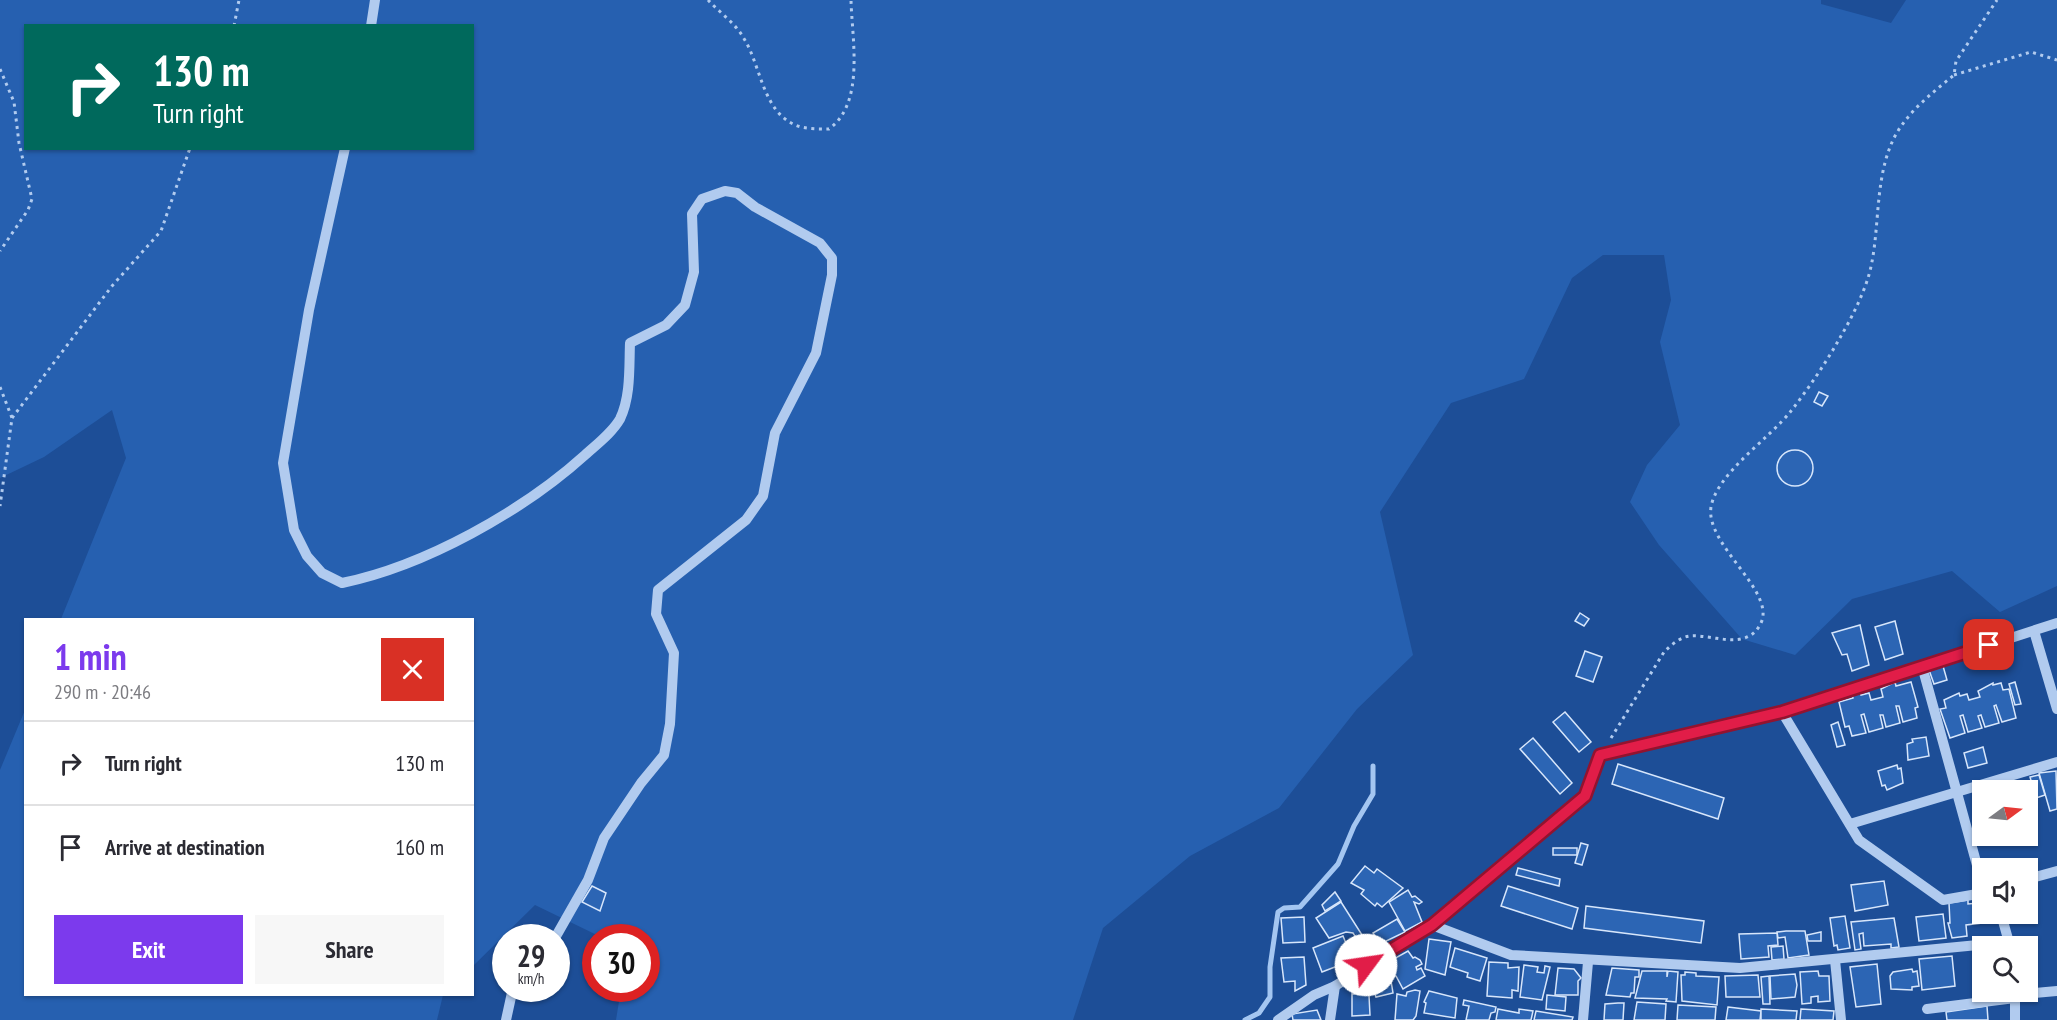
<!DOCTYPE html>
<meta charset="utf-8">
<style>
:root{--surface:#fff;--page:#f7f7f7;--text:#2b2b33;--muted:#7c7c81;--line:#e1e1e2;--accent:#7c3aed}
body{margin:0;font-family:"PT Sans Narrow",sans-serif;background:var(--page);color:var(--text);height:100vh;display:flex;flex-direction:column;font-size:22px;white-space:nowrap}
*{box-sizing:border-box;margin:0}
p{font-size:20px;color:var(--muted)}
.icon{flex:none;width:33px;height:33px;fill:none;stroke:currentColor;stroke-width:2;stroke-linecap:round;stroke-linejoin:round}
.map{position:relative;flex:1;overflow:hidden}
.details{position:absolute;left:24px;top:618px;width:450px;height:378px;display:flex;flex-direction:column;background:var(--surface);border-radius:0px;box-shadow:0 2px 4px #0004}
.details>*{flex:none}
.guide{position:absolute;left:24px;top:24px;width:450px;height:126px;border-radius:0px;box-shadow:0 2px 4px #0004;background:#00695c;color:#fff;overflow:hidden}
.needle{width:39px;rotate:75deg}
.fabs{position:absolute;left:1972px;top:780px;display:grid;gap:12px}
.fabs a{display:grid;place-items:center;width:66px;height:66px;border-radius:0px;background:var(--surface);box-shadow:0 2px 4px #0004;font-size:30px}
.speed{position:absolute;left:492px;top:924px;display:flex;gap:12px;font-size:30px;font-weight:700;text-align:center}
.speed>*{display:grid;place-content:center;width:78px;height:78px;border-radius:50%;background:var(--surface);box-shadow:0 2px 4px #0004;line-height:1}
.speed small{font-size:15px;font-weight:400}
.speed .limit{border:9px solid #d22;background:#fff;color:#111}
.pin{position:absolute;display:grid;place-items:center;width:51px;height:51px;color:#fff;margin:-26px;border-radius:12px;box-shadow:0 3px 9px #0006}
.me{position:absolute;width:66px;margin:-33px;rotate:59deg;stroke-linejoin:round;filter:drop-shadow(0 0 4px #0008)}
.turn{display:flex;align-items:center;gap:21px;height:126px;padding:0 30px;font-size:27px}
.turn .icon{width:78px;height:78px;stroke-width:2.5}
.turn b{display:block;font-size:42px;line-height:51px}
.round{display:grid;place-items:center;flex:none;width:63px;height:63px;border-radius:0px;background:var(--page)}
.headline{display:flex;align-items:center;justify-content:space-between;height:102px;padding:0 30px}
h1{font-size:36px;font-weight:700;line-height:45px;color:var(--accent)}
.button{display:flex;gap:12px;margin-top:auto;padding:12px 30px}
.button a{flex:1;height:69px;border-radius:0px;background:var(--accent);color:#fff;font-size:24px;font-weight:700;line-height:69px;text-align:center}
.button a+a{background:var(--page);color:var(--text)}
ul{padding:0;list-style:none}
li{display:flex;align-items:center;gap:18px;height:84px;padding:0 30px;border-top:2px solid var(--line)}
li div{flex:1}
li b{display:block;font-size:22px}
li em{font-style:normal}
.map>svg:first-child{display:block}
.green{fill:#2660b0;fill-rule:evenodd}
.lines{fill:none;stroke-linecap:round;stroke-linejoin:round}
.stream{stroke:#a4c6f1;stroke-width:5}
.building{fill:#2c65b4;stroke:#d7e6fb;stroke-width:1.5}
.path{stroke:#b1cbef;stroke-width:3;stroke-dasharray:3 4.5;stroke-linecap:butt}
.minor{stroke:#b1cbef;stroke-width:10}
.route-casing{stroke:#92132f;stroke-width:15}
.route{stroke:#e11d48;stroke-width:10}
</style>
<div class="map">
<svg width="2057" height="1020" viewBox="0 0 2057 1020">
<rect width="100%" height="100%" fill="#1d4e97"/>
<!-- green -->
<g class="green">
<path d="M 0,0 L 1821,0 L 1821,4 L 1891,23 L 1906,0 L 2057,0 L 2057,586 L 2000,612 L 1952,571 L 1852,599 L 1795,655 L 1742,639 L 1659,545 L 1630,502 L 1647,465 L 1680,425 L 1660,342 L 1671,300 L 1664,255 L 1603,255 L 1572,278 L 1524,379 L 1451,403 L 1380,512 L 1413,655 L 1357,709 L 1279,808 L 1190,856 L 1103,928 L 1073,1020 L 616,1020 L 621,989 L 646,988 L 646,938 L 601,937 L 535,905 L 473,966 L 472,620 L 61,619 L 126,458 L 112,410 L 44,457 L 0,478 ZM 26,26 L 472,26 L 472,148 L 26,148 Z"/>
<polygon points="25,710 26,994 443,995 437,1020 0,1020 0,770"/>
</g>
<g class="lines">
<!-- stream -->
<polyline class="stream" points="1245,1020 1259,1013 1270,997 1270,967 1278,912 1284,908 1300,907 1338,864 1354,826 1373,794 1373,766"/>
</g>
<!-- building -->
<g class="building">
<polygon points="1819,392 1828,396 1822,406 1814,402"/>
<circle cx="1795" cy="468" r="18"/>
<polygon points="1580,613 1589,619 1584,626 1575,621"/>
<polygon points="1895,621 1903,654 1885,660 1875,627"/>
<polygon points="1860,625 1869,665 1852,671 1847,654 1842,655 1832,633"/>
<polygon points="1585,651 1602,657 1593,682 1576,676"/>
<polygon points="1943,666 1947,680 1934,684 1929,670"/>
<polygon points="1895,682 1896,686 1911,682 1918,707 1915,708 1917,718 1903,722 1899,706 1896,706 1900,723 1886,727 1883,715 1880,715 1883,728 1869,732 1864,714 1861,715 1866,733 1852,736 1849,726 1845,727 1839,702 1853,698 1852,694 1860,692 1861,695 1869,693 1871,700 1883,697 1881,689"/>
<polygon points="2015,682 2021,704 2015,705 2009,684"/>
<polygon points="1993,683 1993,685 2001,683 2003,690 2009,689 2016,718 2002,722 1996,705 1994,706 1999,723 1985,727 1981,715 1978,716 1982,728 1968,732 1963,715 1960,716 1965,733 1950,738 1940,709 1946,708 1944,700 1959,693 1960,696 1967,694 1969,700 1980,697 1978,691"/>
<polygon points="1565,712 1591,742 1579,752 1553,722"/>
<polygon points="1838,722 1845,745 1837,747 1831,725"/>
<polygon points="1926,737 1929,756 1908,760 1907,744 1913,742 1912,739"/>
<polygon points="1533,738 1572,783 1560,794 1520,749"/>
<polygon points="1983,747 1987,763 1968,768 1964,753"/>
<polygon points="1618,764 1724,798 1718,819 1612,784"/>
<polygon points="1897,765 1898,769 1901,768 1903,783 1887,790 1885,785 1882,786 1878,771"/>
<polygon points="2056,771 2057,809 2050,811 2039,773"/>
<polygon points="2039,775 2045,795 2036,798 2030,777"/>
<polygon points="1581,843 1588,845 1582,865 1575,863"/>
<rect x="1553" y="848" width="24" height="7"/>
<polygon points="1365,866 1374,873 1377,869 1403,888 1382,907 1377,903 1375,906 1361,894 1364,890 1351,883"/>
<polygon points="1518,868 1560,879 1559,886 1516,875"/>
<polygon points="1884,881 1888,905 1855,911 1851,885"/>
<polygon points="592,886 606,893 600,911 582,902"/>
<polygon points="1508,886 1578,908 1572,929 1501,906"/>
<polygon points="1408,890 1412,897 1415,896 1422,902 1419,904 1414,902 1422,922 1405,931 1389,902"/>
<polygon points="1335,892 1341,901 1325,911 1322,905"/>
<polygon points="1968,900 1968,904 1979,903 1982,923 1966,925 1967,936 1952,938 1948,923 1950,923 1949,903"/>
<polygon points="1341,902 1371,949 1366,953 1353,933 1346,932 1329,938 1316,918"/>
<polygon points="1586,906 1704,921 1701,943 1584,928"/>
<polygon points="1943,914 1946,938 1919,941 1916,917"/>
<polygon points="1845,916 1850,948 1838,950 1837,945 1834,946 1830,918"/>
<polygon points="1304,917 1305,942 1283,943 1281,918"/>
<polygon points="1894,918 1899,947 1891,948 1891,944 1864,946 1863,933 1859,934 1861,949 1855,950 1851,922"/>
<polygon points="1397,919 1405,932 1380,944 1373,933"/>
<polygon points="1786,931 1805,931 1809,955 1788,958 1785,937 1778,938 1777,932"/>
<polygon points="1821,932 1821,941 1808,941 1807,935"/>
<polygon points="1777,933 1778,945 1768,946 1769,957 1741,959 1739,934"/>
<polygon points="1343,936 1353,960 1322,972 1313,948"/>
<polygon points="1429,939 1451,942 1445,975 1425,969"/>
<polygon points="1783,946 1784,959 1772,960 1771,947"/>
<polygon points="1455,948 1487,958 1480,981 1467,977 1468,973 1450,967"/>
<polygon points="1408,951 1413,958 1415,957 1420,960 1422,964 1416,967 1417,970 1421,968 1425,976 1403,989 1396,976 1391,973 1388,974 1383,965"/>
<polygon points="1952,956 1955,986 1922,990 1919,959"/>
<polygon points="1983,956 1983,989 1980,989 1973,959"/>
<polygon points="1304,957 1306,985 1295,991 1295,981 1284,982 1281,958"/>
<polygon points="1489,962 1508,963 1508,968 1519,967 1518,991 1512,990 1512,998 1487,996"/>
<polygon points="1877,964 1881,1004 1856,1007 1850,967"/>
<polygon points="1524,965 1538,967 1537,972 1544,973 1545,966 1550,967 1542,1000 1520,997"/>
<polygon points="1558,968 1574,969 1581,978 1578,981 1578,995 1555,995"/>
<polygon points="1612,968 1639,970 1639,977 1635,977 1634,993 1631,993 1630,997 1606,995"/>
<polygon points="1912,969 1913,972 1917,971 1919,986 1912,987 1912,990 1891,989 1890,976 1893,972"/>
<polygon points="1377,971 1383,981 1391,981 1393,993 1376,997 1367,973"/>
<polygon points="1642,971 1667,971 1667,977 1668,971 1678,972 1676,1002 1666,1001 1667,999 1635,998"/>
<polygon points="1818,971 1819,976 1829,976 1830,1001 1818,1002 1818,996 1811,997 1811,1003 1802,1004 1800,972"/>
<polygon points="1685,972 1696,973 1696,976 1719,977 1717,1005 1682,1001 1681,975 1685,975"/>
<polygon points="1795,974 1797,985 1795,997 1771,999 1770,976"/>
<polygon points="1758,975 1760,997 1726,997 1725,976"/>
<polygon points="1360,976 1368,976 1370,1015 1352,1016 1352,994 1357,994 1357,981 1360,981"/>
<polygon points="1769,976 1770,1004 1763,1004 1761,977"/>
<polygon points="1415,990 1420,991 1416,1016 1413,1020 1395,1020 1397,994 1406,996 1407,992"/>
<polygon points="1429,991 1457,998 1455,1018 1424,1013 1426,1003 1424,1002"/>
<polygon points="1547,995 1566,997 1565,1011 1546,1009"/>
<polygon points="1464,1000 1496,1007 1495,1012 1491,1013 1489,1020 1466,1020 1469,1006 1463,1005"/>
<polygon points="1637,1002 1666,1004 1665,1020 1634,1020"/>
<polygon points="1618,1003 1624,1003 1623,1020 1604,1020 1605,1004"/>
<polygon points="1678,1005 1716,1007 1715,1020 1677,1020"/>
<polygon points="1987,1006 1988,1020 1947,1020 1946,1012"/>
<polygon points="1728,1007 1761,1011 1760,1020 1726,1020"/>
<polygon points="1498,1009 1519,1013 1519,1009 1533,1011 1531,1020 1496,1020"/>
<polygon points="1761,1009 1797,1011 1796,1020 1761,1020"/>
<polygon points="1801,1009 1834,1011 1833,1020 1800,1020"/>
<polygon points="1317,1010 1321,1020 1293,1020 1292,1014"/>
<polygon points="1536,1011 1573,1017 1572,1020 1534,1020"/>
</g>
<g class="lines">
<!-- path -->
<g class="path">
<path d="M 708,0 C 719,12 735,23 743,37 C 762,66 762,116 801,127 C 810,129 820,129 829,129 C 865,103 852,40 851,0"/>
<polyline points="234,26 239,0"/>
<polyline points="0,69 14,102 19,143 32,199 28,210 0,251"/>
<polyline points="1954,75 2031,52 2057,60"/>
<polyline points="0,387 12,418 0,506"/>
<polyline points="12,418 112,286 161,231 190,148"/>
<path d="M 1611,738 L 1664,652 C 1671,645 1680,637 1690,636 C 1713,634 1747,652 1761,623 C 1776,591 1705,545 1711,507 C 1717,473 1769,439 1791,411 C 1809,388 1827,361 1841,336 C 1851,319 1862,297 1868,278 C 1881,236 1873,183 1893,140 C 1906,113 1931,94 1954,75 L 1956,61 L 1997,0"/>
</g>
<!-- minor -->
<g class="minor">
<polyline points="371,26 375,0"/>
<path d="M 345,148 L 309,310 L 283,463 L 294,530 L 307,556 L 322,573 L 342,583 C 425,566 523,511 585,455 C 597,444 612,433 620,419 C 631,396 629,367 630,343 L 666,325 L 685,305 L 694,272 L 692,214 L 702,199 L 725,191 L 737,193 L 755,207 L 820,243 L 832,258 L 832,275 L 816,353 L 775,433 L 763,496 L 746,520 L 658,590 L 656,614 L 674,653 L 670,724 L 664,755 L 641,783 L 604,838 L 588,880 L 555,938"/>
<polyline points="2034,631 2057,709"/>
<polyline points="1922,666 1983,887"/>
<polyline points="1782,712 1859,840 1943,900 1983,893"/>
<polyline points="1850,824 2057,762"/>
<polyline points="2028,879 2057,871"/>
<polyline points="2001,914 2010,946"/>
<polyline points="1432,925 1511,955 1740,968 2009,942"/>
<polyline points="1835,960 1841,1020"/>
<polyline points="2022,992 2023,994 2057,991"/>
<polyline points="1927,1009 2015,998"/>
<polyline points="506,1020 513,988"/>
<polyline points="1278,1020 1314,995 1335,986 1432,925 1585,796 1600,755 1782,712 2057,623"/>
<polyline points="1330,1020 1335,986"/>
<polyline points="1583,1020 1588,962"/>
<polyline points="2015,1020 2015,998 2020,995"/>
</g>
</g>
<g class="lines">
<defs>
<polyline id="route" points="1366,965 1432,925 1585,796 1600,755 1782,712 1989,645"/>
</defs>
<!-- route casing -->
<use href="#route" class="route-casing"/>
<!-- route -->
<use href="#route" class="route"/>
</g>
</svg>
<div class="fabs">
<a><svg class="needle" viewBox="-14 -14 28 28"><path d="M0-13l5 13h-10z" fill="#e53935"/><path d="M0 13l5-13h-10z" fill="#7c7c81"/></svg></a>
<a><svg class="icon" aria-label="sound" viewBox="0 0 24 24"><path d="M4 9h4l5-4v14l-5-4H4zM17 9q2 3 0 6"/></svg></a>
<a><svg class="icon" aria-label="search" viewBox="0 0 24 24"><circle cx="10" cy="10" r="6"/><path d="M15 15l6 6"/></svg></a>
</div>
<div class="speed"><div>29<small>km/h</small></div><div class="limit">30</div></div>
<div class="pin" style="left:1989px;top:645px;background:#d93025"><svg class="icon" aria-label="arrive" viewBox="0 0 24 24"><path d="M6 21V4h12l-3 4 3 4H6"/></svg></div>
<svg class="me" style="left:1366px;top:965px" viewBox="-20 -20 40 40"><circle r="19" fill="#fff"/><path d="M0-13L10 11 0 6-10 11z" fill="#e11d48"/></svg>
<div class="guide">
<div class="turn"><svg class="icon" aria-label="right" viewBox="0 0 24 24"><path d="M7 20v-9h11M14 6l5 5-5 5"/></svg><div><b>130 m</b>Turn right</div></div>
</div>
<section class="details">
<div class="headline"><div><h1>1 min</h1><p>290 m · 20:46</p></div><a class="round" style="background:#d93025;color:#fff"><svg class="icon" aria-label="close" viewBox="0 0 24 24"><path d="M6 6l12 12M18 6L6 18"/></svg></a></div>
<ul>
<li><svg class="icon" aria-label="right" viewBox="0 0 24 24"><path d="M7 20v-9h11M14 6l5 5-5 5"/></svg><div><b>Turn right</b></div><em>130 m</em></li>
<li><svg class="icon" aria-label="arrive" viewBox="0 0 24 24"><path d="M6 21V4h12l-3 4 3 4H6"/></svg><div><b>Arrive at destination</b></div><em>160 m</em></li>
</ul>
<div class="button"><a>Exit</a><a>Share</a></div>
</section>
</div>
